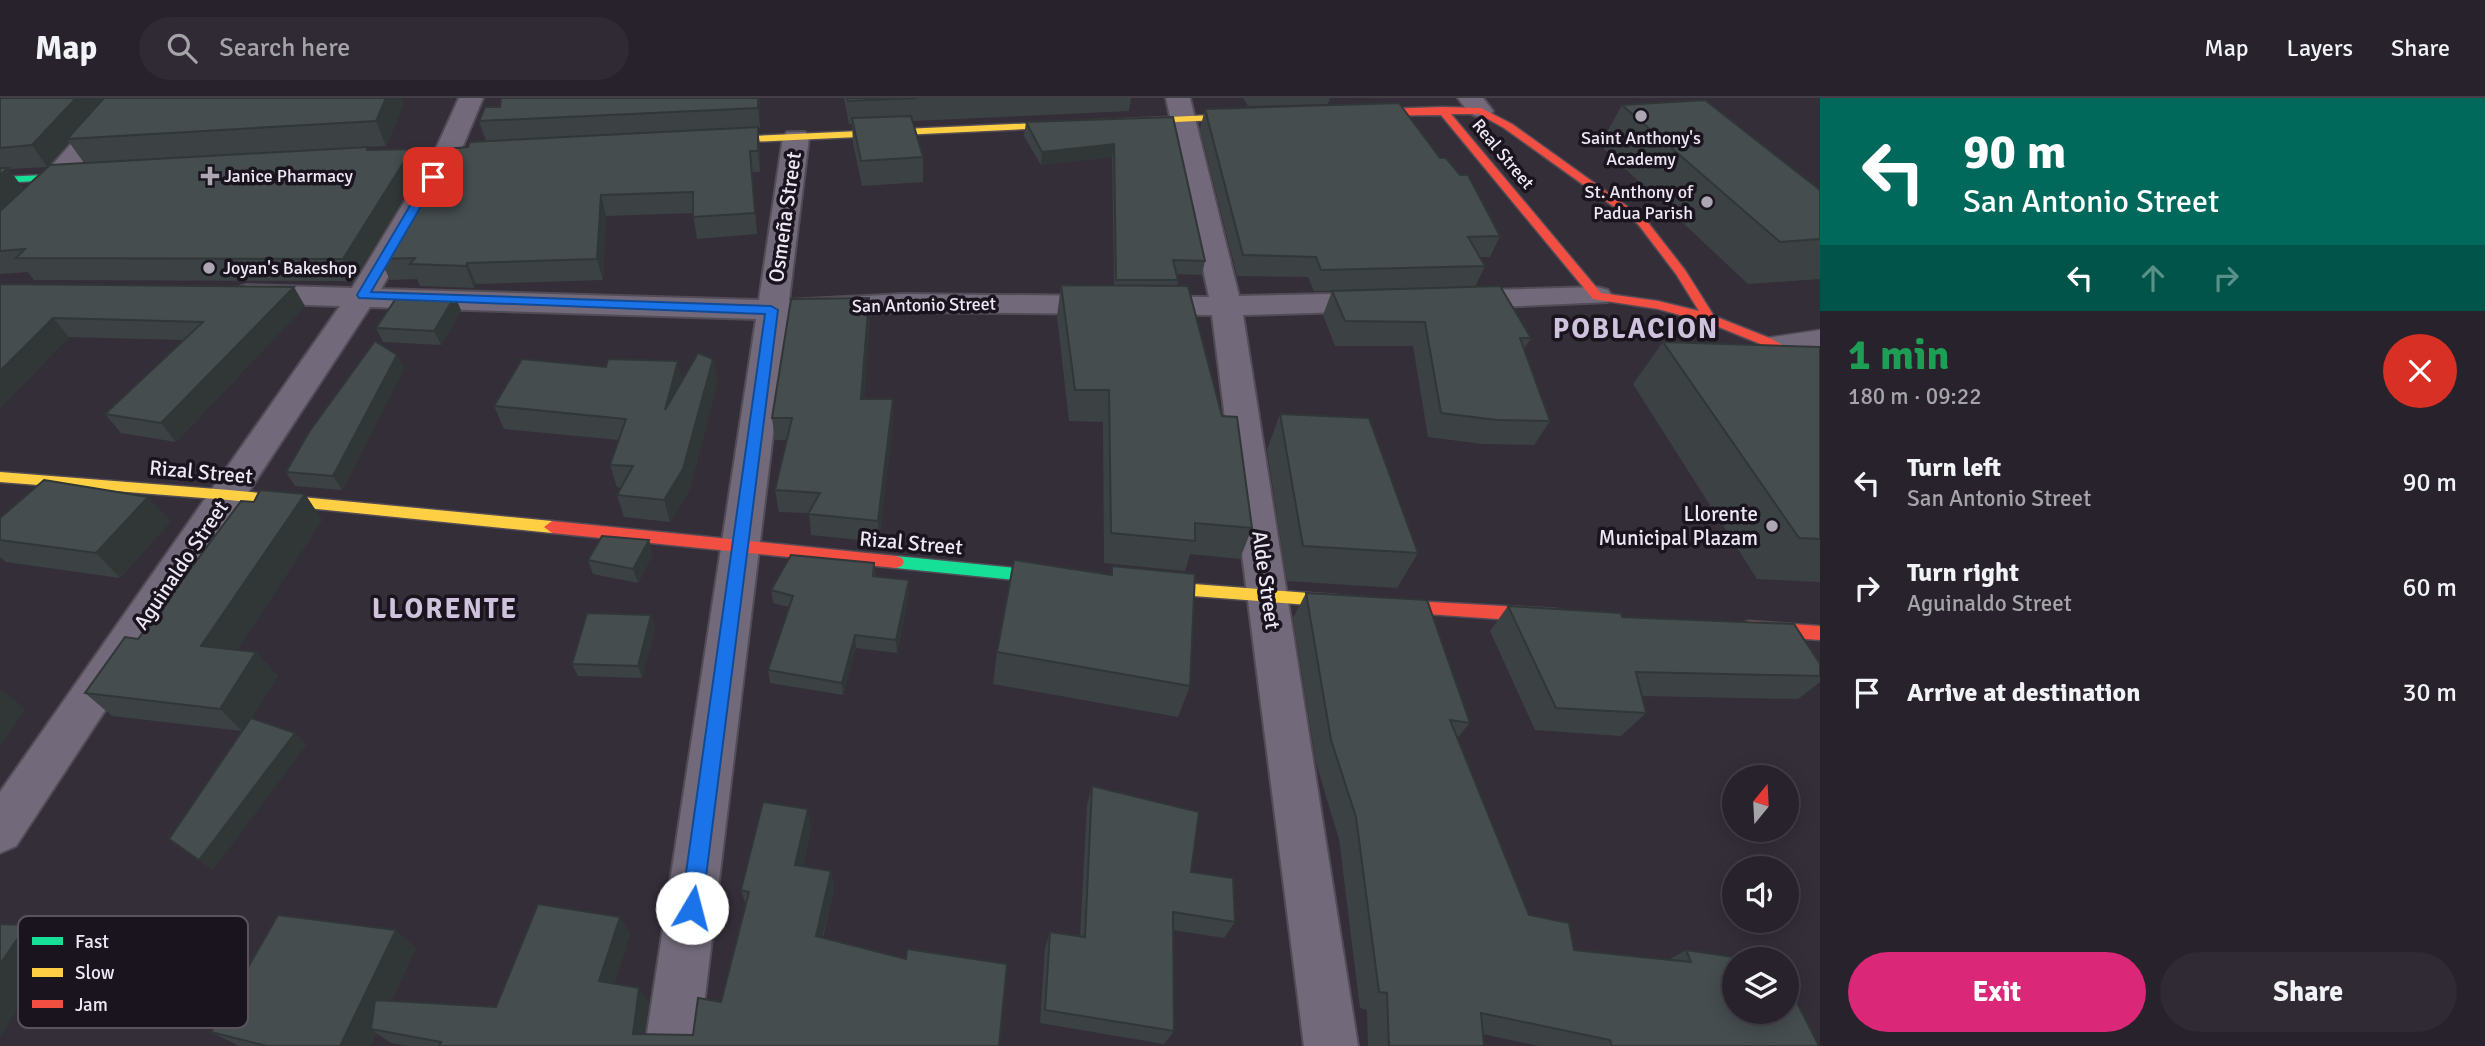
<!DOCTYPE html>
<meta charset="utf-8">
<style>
:root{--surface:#27222b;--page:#2f2a33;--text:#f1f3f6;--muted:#a4a4a9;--line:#433f47;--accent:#db2777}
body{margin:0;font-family:Signika,sans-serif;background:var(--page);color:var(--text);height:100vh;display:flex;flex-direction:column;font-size:26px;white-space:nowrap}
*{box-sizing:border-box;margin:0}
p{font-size:23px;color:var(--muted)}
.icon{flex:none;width:38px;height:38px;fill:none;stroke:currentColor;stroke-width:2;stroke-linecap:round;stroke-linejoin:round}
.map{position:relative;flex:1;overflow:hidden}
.sheet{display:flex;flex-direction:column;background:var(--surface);width:665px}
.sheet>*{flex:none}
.guide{background:#00695c;color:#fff;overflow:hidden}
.needle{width:46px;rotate:18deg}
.tools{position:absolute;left:1722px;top:667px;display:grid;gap:14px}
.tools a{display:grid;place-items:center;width:77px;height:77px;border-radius:50%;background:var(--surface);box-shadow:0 4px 18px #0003,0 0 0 2px var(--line);font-size:35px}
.pin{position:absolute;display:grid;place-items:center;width:60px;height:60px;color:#fff;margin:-30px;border-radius:14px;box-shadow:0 4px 10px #0006}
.me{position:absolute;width:77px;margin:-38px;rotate:8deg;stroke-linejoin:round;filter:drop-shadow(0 0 5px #0008)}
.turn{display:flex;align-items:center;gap:24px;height:147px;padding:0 28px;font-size:32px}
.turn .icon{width:91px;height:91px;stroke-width:2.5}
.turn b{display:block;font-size:49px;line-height:60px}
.lanes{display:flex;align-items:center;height:66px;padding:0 28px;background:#0003;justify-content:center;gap:35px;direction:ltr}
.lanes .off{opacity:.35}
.round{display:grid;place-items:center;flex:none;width:74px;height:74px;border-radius:37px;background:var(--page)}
.headline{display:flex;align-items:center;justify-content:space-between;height:119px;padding:0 28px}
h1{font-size:42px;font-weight:700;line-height:52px;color:#1e9e55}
.cta{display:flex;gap:14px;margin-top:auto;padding:14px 28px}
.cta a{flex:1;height:80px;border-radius:42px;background:var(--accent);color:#fff;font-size:28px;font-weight:700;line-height:80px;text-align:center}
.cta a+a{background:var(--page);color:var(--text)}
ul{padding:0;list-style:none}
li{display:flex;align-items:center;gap:21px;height:105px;padding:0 28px}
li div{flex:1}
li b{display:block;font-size:26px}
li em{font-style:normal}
header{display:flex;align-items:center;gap:42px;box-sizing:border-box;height:98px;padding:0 35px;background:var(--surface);border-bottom:2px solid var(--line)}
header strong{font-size:33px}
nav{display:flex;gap:38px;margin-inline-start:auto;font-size:24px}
.search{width:490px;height:63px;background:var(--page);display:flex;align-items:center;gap:18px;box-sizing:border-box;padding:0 24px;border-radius:38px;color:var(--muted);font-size:26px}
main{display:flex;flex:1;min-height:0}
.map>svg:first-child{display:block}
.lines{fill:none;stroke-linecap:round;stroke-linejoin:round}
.lane-casing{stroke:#524c56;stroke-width:3}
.street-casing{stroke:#524c56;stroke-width:4}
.fast-casing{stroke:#524c56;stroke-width:3}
.slow-casing{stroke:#524c56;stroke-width:3}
.jam-casing{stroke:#524c56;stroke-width:3}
.lane{fill:#726a7a;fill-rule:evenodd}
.street{fill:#726a7a;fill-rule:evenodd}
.fast{fill:#16e098;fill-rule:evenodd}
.slow{fill:#ffcf43;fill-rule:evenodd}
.jam{fill:#f24e42;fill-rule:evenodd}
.wall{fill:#3c4243;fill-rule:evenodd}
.shaded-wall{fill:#313637}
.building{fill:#464d4e;stroke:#313637;stroke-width:2}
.route{fill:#1a73e8;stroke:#114b97;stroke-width:2}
.poi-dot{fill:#ada6b3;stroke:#19141d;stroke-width:2.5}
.labels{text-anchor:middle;stroke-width:7;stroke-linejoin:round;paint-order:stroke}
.far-poi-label{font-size:18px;fill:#eee7f5;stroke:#19141d;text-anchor:start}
.far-street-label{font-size:18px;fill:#eee7f5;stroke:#19141d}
.street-label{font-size:21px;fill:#eee7f5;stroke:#19141d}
.poi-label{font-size:21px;fill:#eee7f5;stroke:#19141d;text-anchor:end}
.district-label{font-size:28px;font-weight:bold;letter-spacing:2px;fill:#cfc2dc;stroke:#19141d}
.key{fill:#19141d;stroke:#59535e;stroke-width:2}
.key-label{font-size:19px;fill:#eee7f5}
</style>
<header>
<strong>Map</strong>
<div class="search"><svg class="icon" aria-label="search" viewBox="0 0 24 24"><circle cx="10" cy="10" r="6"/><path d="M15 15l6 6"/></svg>Search here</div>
<nav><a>Map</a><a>Layers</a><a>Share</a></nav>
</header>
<main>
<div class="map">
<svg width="1820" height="948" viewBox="0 0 1820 948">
<rect width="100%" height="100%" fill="#342e39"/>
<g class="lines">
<defs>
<polygon id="lane" points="1820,232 1820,248 1775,253 1766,250 1763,245 1766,240"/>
<g id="street">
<polygon points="112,0 137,0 64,86 10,138 0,140 0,117 46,74"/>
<polygon points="459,0 483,0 460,55 381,191 759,202 783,39 787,34 805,34 809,39 789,202 903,196 1209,199 1166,0 1190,0 1239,198 1380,195 1391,198 1395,204 1391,210 1380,213 1243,217 1358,948 1304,948 1212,217 903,214 787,220 699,948 645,948 756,221 370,209 16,748 0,755 0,694 340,208 247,205 236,202 232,196 236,190 247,187 352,190 434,55"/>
<path d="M 1458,0 L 1483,0 L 1493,13 L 1490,18 C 1473,22 1467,13 1458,0 Z"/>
<polygon points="1597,189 1608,192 1612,198 1608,204 1454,211 1443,208 1439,202 1443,196 1454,193"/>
</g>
<g id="fast">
<polygon points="494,50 498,51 498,55 362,64 357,61 362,58"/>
<polygon points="89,75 94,78 93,80 0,85 0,79"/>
<polygon points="896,458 1064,475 1070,477 1072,481 1070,485 1064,487 896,470 890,468 888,464 890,460"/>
</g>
<g id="slow">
<polygon points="1256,15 1261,18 1260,20 708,46 703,43 708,40"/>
<polygon points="0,374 229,392 552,423 560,429 552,435 229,402 0,384"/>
<polygon points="1141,482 1413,503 1419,504 1421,509 1419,514 1413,515 1141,494 1135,492 1133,488 1135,484"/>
</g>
<g id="jam">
<path d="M 1442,9 L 1481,10 L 1512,26 L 1646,122 L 1685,172 L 1714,218 L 1772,241 L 1820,269 L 1820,279 L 1763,247 L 1709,225 L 1658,211 L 1593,201 L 1441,17 L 1351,18 L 1346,15 L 1351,12 ZM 1451,16 L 1479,16 L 1504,30 L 1638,126 L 1676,176 L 1699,213 L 1658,203 L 1601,195 Z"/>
<polygon points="552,423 896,458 902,460 904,464 902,468 896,470 552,435 544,429"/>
<polygon points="1413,503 1556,511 1562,513 1564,518 1562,523 1556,525 1413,515 1407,514 1405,509 1407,504"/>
<polygon points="1749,523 1820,528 1820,542 1749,537 1743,535 1741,530 1743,525"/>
</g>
</defs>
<!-- lane casing -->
<use href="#lane" class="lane-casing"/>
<!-- street casing -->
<use href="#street" class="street-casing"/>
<!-- fast casing -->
<use href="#fast" class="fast-casing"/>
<!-- slow casing -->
<use href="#slow" class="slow-casing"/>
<!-- jam casing -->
<use href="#jam" class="jam-casing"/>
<!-- lane -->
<use href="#lane" class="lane"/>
<!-- street -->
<use href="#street" class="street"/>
<!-- fast -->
<use href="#fast" class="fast"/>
<!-- slow -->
<use href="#slow" class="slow"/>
<!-- jam -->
<use href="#jam" class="jam"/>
</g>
<!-- wall -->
<g class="wall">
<path d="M 0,0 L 401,0 L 403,7 L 386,48 L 368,49 L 369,52 L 412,51 L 421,72 L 354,183 L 34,182 L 28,174 L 0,176 ZM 69,44 L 84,65 L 10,104 L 9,71 L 47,69 Z"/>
<polygon points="760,0 760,30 758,30 760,50 760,74 752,74 757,136 697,141 693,115 606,118 603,182 476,186 474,190 420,188 417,181 390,182 380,161 609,37 486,43 479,23"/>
<polygon points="844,0 1131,0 1129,13 913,23 923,59 923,84 862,88 853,45 852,26 849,26"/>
<polygon points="1243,0 1330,0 1328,6 1248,8"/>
<polygon points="1622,7 1820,92 1820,181 1748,186 1600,47"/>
<polygon points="1205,11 1500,138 1490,159 1480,159 1485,168 1475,189 1531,240 1524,251 1550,323 1534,347 1483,346 1428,339 1413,248 1335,248 1323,217 1332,193 1368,192 1314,193 1308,179 1237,178 1200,31"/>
<polygon points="1173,19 1205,163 1202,177 1176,176 1178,182 1177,188 1252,430 1240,461 1190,456 1185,473 1104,465 1103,324 1069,323 1057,218 1061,187 1114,187 1112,59 1041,67 1024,38 1026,24"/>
<polygon points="0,186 305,208 176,344 121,335 105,316 183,242 69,239 0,310"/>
<polygon points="461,212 441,247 383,244 376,230"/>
<polygon points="870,222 864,301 893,301 893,323 879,444 811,437 809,415 779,414 775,392 787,342 775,342 772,320"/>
<polygon points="1663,244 1820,249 1820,484 1757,481 1633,286"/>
<polygon points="397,257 404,271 342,392 295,388 286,374"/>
<polygon points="683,282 718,283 689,393 670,424 624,419 617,397 621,390 617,389 610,367 619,342 504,331 494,308"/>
<polygon points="1280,316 1418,455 1397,490 1287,483 1267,352"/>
<polygon points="305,396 322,422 237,552 256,554 278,578 251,620 295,635 306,647 213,772 169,741 242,633 112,618 85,595 138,541 254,404"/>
<polygon points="148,399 170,424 120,480 6,464 0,459 0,420"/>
<polygon points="653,456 638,485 593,476 588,462"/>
<polygon points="874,465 875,478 909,496 897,555 856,550 843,597 770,585 768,572 789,509 773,505 771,492"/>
<polygon points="1112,468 1190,588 1178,619 993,586 997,554 1110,477"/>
<polygon points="1306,495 1470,625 1457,640 1529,817 1574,852 1668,862 1686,852 1819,948 1539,948 1483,936 1484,948 1368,948 1367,912 1360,910 1339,741 1316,665 1293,520"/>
<polygon points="1508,508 1622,519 1820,566 1820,584 1798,601 1642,598 1646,615 1621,638 1535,632 1490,533"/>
<polygon points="651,517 655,530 642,580 578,578 572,566"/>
<polygon points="1092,688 1191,774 1235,824 1224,840 1173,832 1174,933 1164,946 1040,925 1045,850 1050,834 1080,838 1087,707"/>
<polygon points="811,730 803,768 831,773 834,790 823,840 999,948 409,948 391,945 376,935 370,948 239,948 211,934 416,850 391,903 496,909 620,819 630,836 614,886 639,890 649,904 645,936 693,937 721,904 746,807 741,792"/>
</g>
<!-- shaded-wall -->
<g class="shaded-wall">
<polygon points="76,0 104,0 67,41 69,44 47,69 32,47"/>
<polygon points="386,0 401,0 403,7 386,48 376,23"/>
<polygon points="758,0 760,0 760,30 758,10"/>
<polygon points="758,29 760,50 760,74 758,53"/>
<polygon points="1114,46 1112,59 1041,67 1042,54"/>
<polygon points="412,51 421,72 354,183 343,161"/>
<polygon points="8,70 24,91 0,113 0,77"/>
<polygon points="601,97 606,118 603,182 597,161"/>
<polygon points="467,165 476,186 474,190 466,168"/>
<polygon points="294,189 305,208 176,344 161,325"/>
<polygon points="455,198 461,212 441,247 434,233"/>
<polygon points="869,200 870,222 863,322 861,301"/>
<polygon points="53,220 69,239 0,310 0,273"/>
<polygon points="397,257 404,271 342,392 333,378"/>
<polygon points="713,261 718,283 689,393 670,424 664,402"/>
<polygon points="678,263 683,286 665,312"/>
<polygon points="893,301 893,323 879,444 878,423"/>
<polygon points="305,396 322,422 224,572 201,548"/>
<polygon points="148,399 170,424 120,480 96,455"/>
<polygon points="649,442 653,456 638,485 633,471"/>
<polygon points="909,482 909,496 897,555 896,542"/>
<polygon points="651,517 655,530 642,580 638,568"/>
<polygon points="855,537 856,550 843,597 842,585"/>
<polygon points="256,554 278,578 243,634 220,611"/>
<polygon points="0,591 26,611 0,649"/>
<polygon points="295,635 306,647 213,772 199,762"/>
<polygon points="808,711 811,730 799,785 795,767"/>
<polygon points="831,773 834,790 819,854 816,838"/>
<polygon points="620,819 630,836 610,898 599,883"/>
<polygon points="27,827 61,845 0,939 0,866"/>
<polygon points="396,832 416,850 377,932 371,931 376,935 370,948 340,948"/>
<polygon points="639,890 649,904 643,948 633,936"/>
</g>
<!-- building -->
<g class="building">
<polygon points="0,0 76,0 32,47 0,50"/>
<polygon points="104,0 386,0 376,23 67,41"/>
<polygon points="501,0 758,0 758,10 479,23 485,9 500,9"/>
<polygon points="847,0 917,0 848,3"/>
<polygon points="1705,2 1820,92 1820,141 1780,144 1622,7"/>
<polygon points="1399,5 1440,60 1446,60 1460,77 1468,77 1500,138 1468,139 1485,168 1321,172 1316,159 1243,157 1205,11"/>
<polygon points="911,18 923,59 861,63 852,20"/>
<polygon points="1173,19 1205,163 1173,162 1178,182 1116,182 1114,46 1042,54 1026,24"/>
<polygon points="758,29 758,53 750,53 755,115 693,119 693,94 601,97 597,161 467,165 466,168 410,166 415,160 380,161 446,51 468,49 470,44"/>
<polygon points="368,49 367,52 412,51 343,161 16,160 25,151 0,153 0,113 50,67"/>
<polygon points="0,70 8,70 0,77"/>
<polygon points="0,186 294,189 161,325 105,316 203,224 53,220 0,273"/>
<polygon points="1061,187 1188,188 1222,318 1237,319 1252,430 1195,425 1195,443 1111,435 1109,292 1075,292"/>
<polygon points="1500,188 1531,240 1520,240 1550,323 1497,322 1441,315 1425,224 1345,223 1332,193"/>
<polygon points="399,196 455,198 434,233 376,230"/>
<polygon points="869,200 861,301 893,301 878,423 808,416 820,395 775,392 792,320 772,320 791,201"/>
<polygon points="375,243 397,257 333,378 286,374 309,334"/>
<polygon points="1663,244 1820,249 1820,441 1799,440"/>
<polygon points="698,255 713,261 683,371 664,402 617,397 633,368 610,367 626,321 494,308 522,261 606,269 608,261 678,263 665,312"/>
<polygon points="1280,316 1369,320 1418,455 1303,448"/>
<polygon points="44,382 148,399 96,455 0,442 0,420"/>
<polygon points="260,392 305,396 201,548 256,554 220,611 85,595 125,539 138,541 241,403 254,404"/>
<polygon points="602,438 649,442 633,471 588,462"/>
<polygon points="791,457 874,465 873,478 909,482 896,542 855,537 842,585 768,572 793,498 771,492"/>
<polygon points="1014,462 1112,477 1112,468 1195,476 1190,588 997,554"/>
<polygon points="1306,495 1427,502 1470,625 1450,622 1529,817 1569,825 1574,852 1691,864 1686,852 1747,861 1734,861 1734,914 1787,914 1787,885 1819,948 1612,948 1610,942 1481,915 1484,948 1389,948 1387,895 1379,894 1356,719 1331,642"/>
<polygon points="1508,508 1621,515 1622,519 1794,526 1820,566 1820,578 1636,574 1646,615 1556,610"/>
<polygon points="587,515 651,517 638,568 572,566"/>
<polygon points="251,620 295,635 199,762 169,741"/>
<polygon points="1092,688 1199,714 1191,774 1233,780 1235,824 1173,814 1174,933 1045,912 1050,834 1085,839"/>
<polygon points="763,704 808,711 795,767 831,773 816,838 906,861 907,851 1007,866 999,948 439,948 441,944 371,931 375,902 496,909 538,806 620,819 599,883 639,890 633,936 693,937 698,900 721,904 749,794 741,792"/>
<polygon points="278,817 396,832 340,948 267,948 211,934"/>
<polygon points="0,826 27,827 0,866"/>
</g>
<!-- route -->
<polygon class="route" points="433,76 438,79 371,194 771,208 778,212 702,810 699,817 692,820 684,817 681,810 765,216 359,200 357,197 427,79"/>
<!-- markers -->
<g class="poi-dot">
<circle cx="1641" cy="18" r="7"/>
<path d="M206.5 67.5h7v7h7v7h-7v7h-7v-7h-7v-7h7z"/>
<circle cx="1707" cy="104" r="7"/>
<circle cx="209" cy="170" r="7"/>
<circle cx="1772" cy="428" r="7"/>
</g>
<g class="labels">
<!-- far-poi labels -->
<g class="far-poi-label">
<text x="1641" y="46" text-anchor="middle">Saint Anthony's<tspan x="1641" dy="21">Academy</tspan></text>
<text x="224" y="84">Janice Pharmacy</text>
<text x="1693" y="100" text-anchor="end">St. Anthony of<tspan x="1693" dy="21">Padua Parish</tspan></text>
<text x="223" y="176">Joyan's Bakeshop</text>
</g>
<!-- far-street labels -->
<g class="far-street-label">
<text transform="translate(1503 56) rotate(50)" y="6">Real Street</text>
<text transform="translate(924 207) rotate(-1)" y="6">San Antonio Street</text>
</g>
<!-- street labels -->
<g class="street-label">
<text transform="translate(785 119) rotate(-82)" y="7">Osmeña Street</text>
<text transform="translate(201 374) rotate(5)" y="7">Rizal Street</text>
<text transform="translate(911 445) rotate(5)" y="7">Rizal Street</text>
<text transform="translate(181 467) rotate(-56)" y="7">Aguinaldo Street</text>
<text transform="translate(1266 482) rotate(82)" y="7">Alde Street</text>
</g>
<!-- poi labels -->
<g class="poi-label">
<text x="1758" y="423">Llorente<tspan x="1758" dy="24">Municipal Plazam</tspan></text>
</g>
<!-- district labels -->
<g class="district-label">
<text x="1636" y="240">POBLACION</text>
<text x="445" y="520">LLORENTE</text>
</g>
</g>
<!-- legend -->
<rect x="18" y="818" width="230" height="112" rx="10" class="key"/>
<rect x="32" y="839" width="31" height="8" fill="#16e098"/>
<rect x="32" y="870" width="31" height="9" fill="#ffcf43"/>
<rect x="32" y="902" width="31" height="8" fill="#f24e42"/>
<g class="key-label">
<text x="75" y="850">Fast</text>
<text x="75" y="881">Slow</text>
<text x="75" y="913">Jam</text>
</g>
</svg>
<div class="tools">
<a><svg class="needle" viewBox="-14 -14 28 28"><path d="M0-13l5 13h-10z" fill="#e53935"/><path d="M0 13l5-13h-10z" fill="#a4a4a9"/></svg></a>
<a><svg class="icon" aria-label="sound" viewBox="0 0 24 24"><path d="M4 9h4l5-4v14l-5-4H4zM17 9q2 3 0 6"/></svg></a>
<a><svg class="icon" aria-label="layers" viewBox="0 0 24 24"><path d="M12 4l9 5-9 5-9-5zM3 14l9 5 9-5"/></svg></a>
</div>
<div class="pin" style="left:433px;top:79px;background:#d93025"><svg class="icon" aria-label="arrive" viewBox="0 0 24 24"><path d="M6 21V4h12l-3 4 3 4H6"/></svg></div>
<svg class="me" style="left:692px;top:810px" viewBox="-20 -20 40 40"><circle r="19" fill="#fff"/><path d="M0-13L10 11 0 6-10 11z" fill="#1a73e8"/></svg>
</div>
<section class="sheet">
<div class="guide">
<div class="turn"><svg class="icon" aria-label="left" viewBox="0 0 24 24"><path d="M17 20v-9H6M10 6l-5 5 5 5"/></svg><div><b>90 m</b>San Antonio Street</div></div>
<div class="lanes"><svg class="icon" aria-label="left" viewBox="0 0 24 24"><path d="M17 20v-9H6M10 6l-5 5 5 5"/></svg><svg class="icon off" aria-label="ahead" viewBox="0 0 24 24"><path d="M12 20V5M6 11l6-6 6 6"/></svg><svg class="icon off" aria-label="right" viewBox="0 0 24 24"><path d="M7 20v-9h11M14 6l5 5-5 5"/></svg></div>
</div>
<div class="headline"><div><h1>1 min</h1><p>180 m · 09:22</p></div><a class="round" style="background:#d93025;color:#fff"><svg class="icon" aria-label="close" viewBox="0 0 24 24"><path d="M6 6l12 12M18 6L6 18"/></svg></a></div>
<ul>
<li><svg class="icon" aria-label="left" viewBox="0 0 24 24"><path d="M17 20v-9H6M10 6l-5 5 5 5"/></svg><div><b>Turn left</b><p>San Antonio Street</p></div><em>90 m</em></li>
<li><svg class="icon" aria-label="right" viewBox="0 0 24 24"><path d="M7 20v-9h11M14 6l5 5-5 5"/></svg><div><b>Turn right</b><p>Aguinaldo Street</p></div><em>60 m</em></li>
<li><svg class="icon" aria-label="arrive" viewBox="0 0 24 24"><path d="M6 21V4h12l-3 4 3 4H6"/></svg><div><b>Arrive at destination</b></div><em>30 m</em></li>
</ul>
<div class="cta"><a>Exit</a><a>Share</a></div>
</section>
</main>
